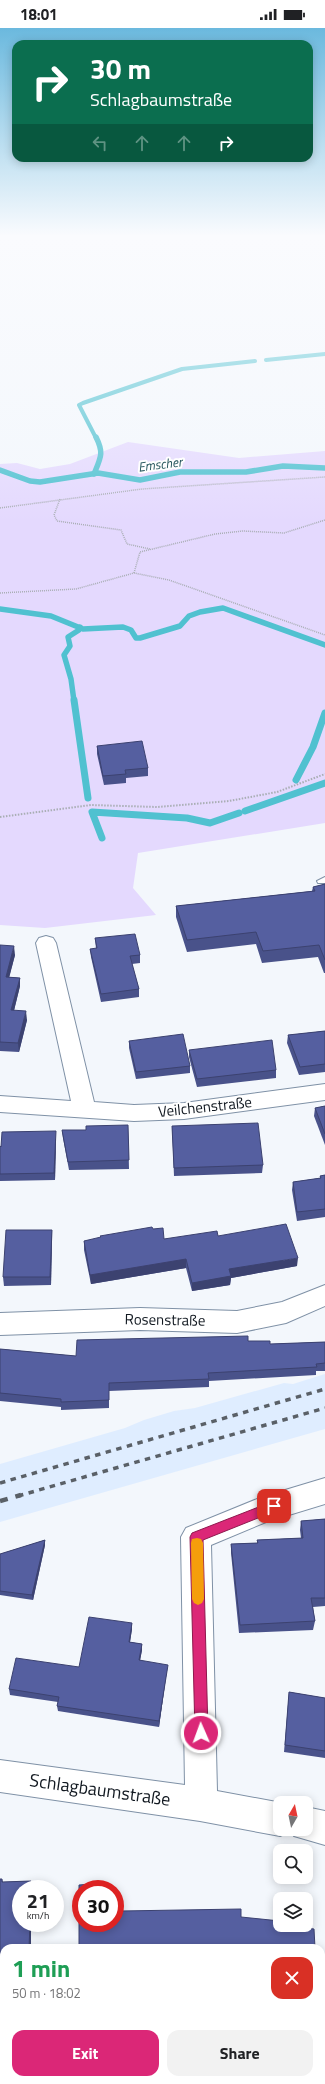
<!DOCTYPE html>
<meta charset="utf-8">
<style>
:root{--surface:#fff;--page:#f2f2f2;--text:#202124;--muted:#757577;--accent:#db2777}
body{margin:0;font-family:"Titillium Web",sans-serif;background:var(--page);color:var(--text);height:100vh;display:flex;flex-direction:column;font-size:15px;white-space:nowrap}
*{box-sizing:border-box;margin:0}
p{font-size:13px;color:var(--muted)}
.icon{flex:none;width:22px;height:22px;fill:none;stroke:currentColor;stroke-width:2;stroke-linecap:round;stroke-linejoin:round}
.map{position:relative;flex:1;overflow:hidden}
.drawer{position:absolute;left:0px;top:1916px;width:325px;height:140px;display:flex;flex-direction:column;background:var(--surface);border-radius:12px 12px 0 0;box-shadow:0 2px 10px #0003}
.drawer>*{flex:none}
.banner{position:absolute;left:12px;top:12px;width:301px;height:122px;border-radius:12px;box-shadow:0 2px 10px #0003;background:#0b6e4f;color:#fff;overflow:hidden}
.needle{width:26px;rotate:9deg}
.fabs{position:absolute;left:273px;top:1768px;display:grid;gap:8px}
.fabs a{display:grid;place-items:center;width:40px;height:40px;border-radius:8px;background:var(--surface);box-shadow:0 2px 10px #0003;font-size:20px}
.speed{position:absolute;left:12px;top:1852px;display:flex;gap:8px;font-size:20px;font-weight:700;text-align:center}
.speed>*{display:grid;place-content:center;width:52px;height:52px;border-radius:50%;background:var(--surface);box-shadow:0 2px 10px #0003;line-height:1}
.speed small{font-size:10px;font-weight:400}
.speed .limit{border:6px solid #d22;background:#fff;color:#111}
.pin{position:absolute;display:grid;place-items:center;width:34px;height:34px;color:#fff;margin:-17px;border-radius:8px;box-shadow:0 2px 6px #0006}
.me{position:absolute;width:44px;margin:-22px;rotate:358deg;stroke-linejoin:round;filter:drop-shadow(0 0 3px #0008)}
.turn{display:flex;align-items:center;gap:14px;height:84px;padding:0 12px;font-size:18px}
.turn .icon{width:52px;height:52px;stroke-width:2.5}
.turn b{display:block;font-size:28px;line-height:34px}
.lanes{display:flex;align-items:center;height:38px;padding:0 12px;background:#0003;justify-content:center;gap:20px;direction:ltr}
.lanes .off{opacity:.35}
.round{display:grid;place-items:center;flex:none;width:42px;height:42px;border-radius:12px;background:var(--page)}
.head{display:flex;align-items:center;justify-content:space-between;height:68px;padding:0 12px}
h1{font-size:24px;font-weight:700;line-height:30px;color:#1e9e55}
.primary-button{display:flex;gap:8px;margin-top:auto;padding:8px 12px}
.primary-button a{flex:1;height:46px;border-radius:12px;background:var(--accent);color:#fff;font-size:16px;font-weight:700;line-height:46px;text-align:center}
.primary-button a+a{background:var(--page);color:var(--text)}
.status{display:flex;justify-content:space-between;align-items:center;height:28px;padding:0 20px;background:var(--surface);direction:ltr}
.status svg{height:11px;fill:currentColor}
.map>svg:first-child{display:block}
.built{fill:#dfedff}
.green{fill:#e4d9fe}
.lines{fill:none;stroke-linecap:round;stroke-linejoin:round}
.stream-far2{stroke:#50c1d0;stroke-width:4}
.stream-far1{stroke:#50c1d0;stroke-width:5.5}
.stream{stroke:#50c1d0;stroke-width:7}
.lane-casing{stroke:#7f91a6;stroke-width:2}
.street-casing{stroke:#7f91a6;stroke-width:2}
.path-far1{stroke:#a9aeb4;stroke-width:1.5;stroke-dasharray:1 1;stroke-linecap:butt}
.path{stroke:#a9aeb4;stroke-width:2;stroke-dasharray:1.5 1.5;stroke-linecap:butt}
.lane{fill:#fff;fill-rule:evenodd}
.street{fill:#fff;fill-rule:evenodd}
.rail-far1{stroke:#5a6067;stroke-width:3.5;stroke-dasharray:5.5 5.5;stroke-linecap:butt}
.rail{stroke:#5a6067;stroke-width:4.5;stroke-dasharray:8 8;stroke-linecap:butt}
.wall{fill:#49528a}
.shaded-wall{fill:#3c4270}
.building{fill:#555fa0;stroke:#3c4270}
.route{fill:#db2777;stroke:#8e194d}
.slow{fill:#f59e0b}
.labels{text-anchor:middle;stroke-width:4;stroke-linejoin:round;paint-order:stroke}
.far-water-label{font-size:13px;font-style:italic;fill:#25555c;stroke:#fff}
.street-label{font-size:15px;fill:#121921;stroke:#fff}
.near-street-label{font-size:18px;fill:#121921;stroke:#fff}
</style>
<div class="status"><b>18:01</b><svg viewBox="0 0 49 12"><path d="M0 12V9h3v3zM5 12V6h3v6zM10 12V3h3v9zM15 12V0h3v12zM26 1h20v11H26zM47 4h2v5h-2z"/></svg></div>
<div class="map">
<svg width="325" height="2056" viewBox="0 0 325 2056">
<rect width="100%" height="100%" fill="#f3f7fc"/>
<!-- built -->
<polygon class="built" points="325,1346 325,1401 0,1494 0,1436 125,1400 144,1392 174,1383 195,1380 284,1355 293,1356"/>
<!-- green -->
<polygon class="green" points="128,414 239,430 325,423 325,795 138,825 133,860 156,887 45,900 0,897 0,436 17,435 40,441 70,436"/>
<g class="lines">
<!-- stream-far2 -->
<g class="stream-far2">
<polyline points="266,332 325,326"/>
<polyline points="96,410 79,377 83,375 182,341 255,333"/>
</g>
<!-- stream-far1 -->
<g class="stream-far1">
<polyline points="0,442 30,453 40,454 98,445 140,452 180,444 246,444 283,438 325,440"/>
<path d="M 94,446 C 101,429 104,425 96,409"/>
<polyline points="0,581 51,588 83,601 123,599 131,602 136,610 140,610 180,598 189,588 200,584 223,580 325,617"/>
<polyline points="74,673 71,651 64,627 70,618 68,609 79,602 80,599"/>
</g>
<!-- stream -->
<g class="stream">
<polyline points="74,672 88,770"/>
<polyline points="296,752 313,719 325,685"/>
<polyline points="245,783 325,755"/>
<polyline points="102,810 92,784 187,790 210,795 239,785"/>
</g>
<defs>
<polygon id="lane" points="325,849 325,855 318,855 317,853"/>
<g id="street">
<polygon points="46,908 53,910 56,915 94,1074 134,1077 184,1075 325,1056 325,1072 184,1091 134,1093 0,1084 0,1068 71,1073 36,915 39,910"/>
<polygon points="325,1257 325,1278 286,1295 237,1305 140,1302 0,1307 0,1285 140,1280 237,1283 282,1274"/>
<polygon points="325,1450 325,1476 266,1494 211,1517 217,1763 282,1775 280,1775 280,1801 306,1801 306,1779 325,1783 325,1817 294,1808 292,1802 280,1808 200,1793 0,1764 0,1732 185,1757 181,1509 186,1500 262,1469"/>
</g>
</defs>
<!-- lane casing -->
<use href="#lane" class="lane-casing"/>
<!-- street casing -->
<use href="#street" class="street-casing"/>
<!-- path-far1 -->
<g class="path-far1">
<polyline points="60,471 54,487 57,493 121,502 127,516 150,521"/>
<polyline points="0,480 142,461 325,449"/>
<polyline points="134,545 140,524 215,506 243,503 284,505 325,492"/>
<polyline points="0,565 76,561 134,545 169,552 325,607"/>
</g>
<!-- path -->
<polyline class="path" points="0,789 91,777 157,779 229,773 277,764 325,746"/>
<!-- lane -->
<use href="#lane" class="lane"/>
<!-- street -->
<use href="#street" class="street"/>
<!-- rail-far1 -->
<g class="rail-far1">
<polyline points="0,1455 325,1361"/>
<polyline points="18,1468 325,1380"/>
</g>
<!-- rail -->
<polyline class="rail" points="0,1473 21,1467"/>
</g>
<!-- wall -->
<g class="wall">
<polygon points="97,718 148,740 148,748 126,750 126,755 104,757 97,726"/>
<polygon points="325,856 325,945 324,945 318,929 262,935 256,916 187,924 176,889 176,878 312,863 313,859"/>
<polygon points="95,910 140,927 140,935 132,936 139,961 139,969 101,974 91,929 90,921 96,921"/>
<polygon points="0,917 15,927 9,949 20,950 20,958 14,982 27,992 19,1024 0,1023"/>
<polygon points="325,1003 325,1044 299,1047 287,1015 288,1007"/>
<polygon points="129,1013 190,1038 190,1045 136,1051 129,1020"/>
<polygon points="189,1022 276,1042 276,1050 197,1059 189,1029"/>
<polygon points="325,1078 325,1117 314,1088 315,1080"/>
<polygon points="128,1097 129,1141 69,1142 63,1110 62,1102 86,1102"/>
<polygon points="172,1098 263,1137 262,1145 174,1148"/>
<polygon points="56,1111 55,1152 0,1153 0,1118"/>
<polygon points="325,1147 325,1189 297,1193 292,1162 293,1154 320,1150 320,1148"/>
<polygon points="153,1201 164,1211 218,1208 297,1238 231,1250 230,1257 192,1263 186,1240 91,1256 84,1222 84,1213"/>
<polygon points="52,1202 52,1210 51,1257 4,1258 3,1249"/>
<polygon points="248,1313 270,1316 325,1314 325,1343 316,1343 316,1347 209,1353 209,1359 109,1363 109,1380 61,1382 61,1379 0,1373 0,1321 76,1328"/>
<polygon points="325,1491 325,1578 313,1579 315,1593 313,1602 239,1605 231,1525 231,1516 257,1515 257,1512 301,1510 300,1502 301,1493"/>
<polygon points="45,1512 45,1517 33,1572 0,1567 0,1526"/>
<polygon points="132,1595 132,1601 130,1614 142,1616 142,1622 140,1632 167,1642 159,1699 58,1683 57,1678 58,1674 10,1667 9,1661 79,1639"/>
<polygon points="289,1664 325,1670 325,1730 284,1724"/>
<polygon points="0,1851 2,1851 3,1854 31,1853 32,1859 32,1861 21,1861 21,1895 31,1895 31,1920 4,1920 4,1964 0,1964"/>
</g>
<!-- shaded-wall -->
<g class="shaded-wall">
<polygon points="14,918 15,927 7,958 6,949"/>
<polygon points="20,950 20,958 12,991 11,982"/>
<polygon points="26,983 27,992 19,1024 18,1015"/>
<polygon points="56,1103 56,1111 55,1152 54,1145"/>
<polygon points="52,1202 52,1210 51,1257 50,1249"/>
<polygon points="298,1230 297,1238 231,1250 230,1257 192,1263 192,1255 229,1241"/>
<polygon points="186,1231 186,1240 91,1256 90,1247"/>
<polygon points="45,1512 45,1517 33,1572 32,1567"/>
<polygon points="132,1595 132,1601 129,1620 129,1614"/>
<polygon points="142,1616 142,1622 139,1638 139,1632"/>
<polygon points="168,1637 167,1642 159,1699 159,1693"/>
<polygon points="30,1895 31,1895 31,1920 29,1920"/>
</g>
<!-- building -->
<g class="building">
<polygon points="142,713 148,740 125,742 126,746 103,748 97,718"/>
<polygon points="325,856 325,932 319,917 263,923 256,904 187,912 176,878 315,863 313,859"/>
<polygon points="135,906 140,927 130,928 139,961 101,966 90,921 97,920 95,910"/>
<polygon points="0,917 14,918 6,949 20,950 11,982 26,983 18,1015 0,1014"/>
<polygon points="325,1003 325,1036 300,1039 288,1007"/>
<polygon points="183,1006 190,1038 136,1044 129,1013"/>
<polygon points="272,1012 276,1042 197,1051 189,1022"/>
<polygon points="325,1078 325,1106 315,1080"/>
<polygon points="258,1095 263,1137 174,1140 172,1098"/>
<polygon points="128,1097 129,1132 68,1134 62,1102 86,1102 86,1098"/>
<polygon points="56,1103 54,1145 0,1146 0,1118 1,1119 2,1104"/>
<polygon points="325,1147 325,1181 297,1184 293,1154 321,1150 320,1148"/>
<polygon points="286,1196 298,1230 229,1241 231,1248 192,1255 186,1231 90,1247 84,1213 101,1209 100,1208 152,1199 153,1201 163,1200 164,1211 217,1203 218,1208"/>
<polygon points="6,1202 52,1202 50,1249 3,1249"/>
<polygon points="248,1308 248,1313 270,1313 270,1316 325,1314 325,1335 316,1336 317,1339 208,1345 209,1351 109,1355 109,1372 61,1374 61,1371 0,1365 0,1321 76,1328 77,1312"/>
<polygon points="325,1491 325,1570 311,1570 315,1593 240,1597 231,1516 258,1515 257,1512 303,1510 301,1493"/>
<polygon points="45,1512 32,1567 0,1563 0,1526"/>
<polygon points="89,1589 132,1595 129,1614 142,1616 139,1632 168,1637 159,1693 57,1678 59,1669 9,1661 16,1630 79,1639"/>
<polygon points="289,1664 325,1670 325,1723 285,1717"/>
<polygon points="0,1851 2,1851 2,1854 31,1853 31,1861 21,1861 21,1895 30,1895 29,1920 4,1920 4,1958 0,1958"/>
<polygon points="105,1855 109,1861 81,1861 81,1895 115,1895 115,1872 121,1883 241,1881 241,1889 280,1893 280,1897 314,1901 315,1920 79,1920 79,1857"/>
</g>
<!-- sky -->
<linearGradient id="sky" x2="0" y2="1"><stop stop-color="#6bb9de"/><stop offset="0.42" stop-color="#fafbfe"/><stop offset="1" stop-color="#fafbfe" stop-opacity="0"/></linearGradient>
<rect width="325" height="495" fill="url(#sky)"/>
<!-- route -->
<polygon class="route" points="274,1473 278,1475 280,1478 278,1482 203,1512 208,1705 206,1709 201,1711 197,1709 195,1705 190,1509 192,1505"/>
<!-- slow -->
<polygon class="slow" points="197,1510 201,1511 203,1515 204,1571 202,1575 198,1577 194,1575 192,1571 191,1515 192,1511"/>
<g class="labels">
<!-- far-water labels -->
<g class="far-water-label">
<text transform="translate(160 436) rotate(-7)" y="5">Emscher</text>
</g>
<!-- street labels -->
<g class="street-label">
<text transform="translate(205 1079) rotate(-6)" y="5">Veilchenstraße</text>
<text transform="translate(165 1292) rotate(1)" y="5">Rosenstraße</text>
</g>
<!-- near-street labels -->
<g class="near-street-label">
<text transform="translate(100 1762) rotate(8)" y="6">Schlagbaumstraße</text>
</g>
</g>
</svg>
<div class="fabs">
<a><svg class="needle" viewBox="-14 -14 28 28"><path d="M0-13l5 13h-10z" fill="#e53935"/><path d="M0 13l5-13h-10z" fill="#757577"/></svg></a>
<a><svg class="icon" aria-label="search" viewBox="0 0 24 24"><circle cx="10" cy="10" r="6"/><path d="M15 15l6 6"/></svg></a>
<a><svg class="icon" aria-label="layers" viewBox="0 0 24 24"><path d="M12 4l9 5-9 5-9-5zM3 14l9 5 9-5"/></svg></a>
</div>
<div class="speed"><div>21<small>km/h</small></div><div class="limit">30</div></div>
<div class="pin" style="left:274px;top:1478px;background:#d93025"><svg class="icon" aria-label="arrive" viewBox="0 0 24 24"><path d="M6 21V4h12l-3 4 3 4H6"/></svg></div>
<svg class="me" style="left:201px;top:1705px" viewBox="-20 -20 40 40"><circle r="17" fill="#db2777" stroke="#fff" stroke-width="3"/><path d="M0-11L8 9 0 5-8 9z" fill="#fff"/></svg>
<div class="banner">
<div class="turn"><svg class="icon" aria-label="right" viewBox="0 0 24 24"><path d="M7 20v-9h11M14 6l5 5-5 5"/></svg><div><b>30 m</b>Schlagbaumstraße</div></div>
<div class="lanes"><svg class="icon off" aria-label="left" viewBox="0 0 24 24"><path d="M17 20v-9H6M10 6l-5 5 5 5"/></svg><svg class="icon off" aria-label="ahead" viewBox="0 0 24 24"><path d="M12 20V5M6 11l6-6 6 6"/></svg><svg class="icon off" aria-label="ahead" viewBox="0 0 24 24"><path d="M12 20V5M6 11l6-6 6 6"/></svg><svg class="icon" aria-label="right" viewBox="0 0 24 24"><path d="M7 20v-9h11M14 6l5 5-5 5"/></svg></div>
</div>
<section class="drawer">
<div class="head"><div><h1>1 min</h1><p>50 m · 18:02</p></div><a class="round" style="background:#d93025;color:#fff"><svg class="icon" aria-label="close" viewBox="0 0 24 24"><path d="M6 6l12 12M18 6L6 18"/></svg></a></div>
<div class="primary-button"><a>Exit</a><a>Share</a></div>
</section>
</div>
